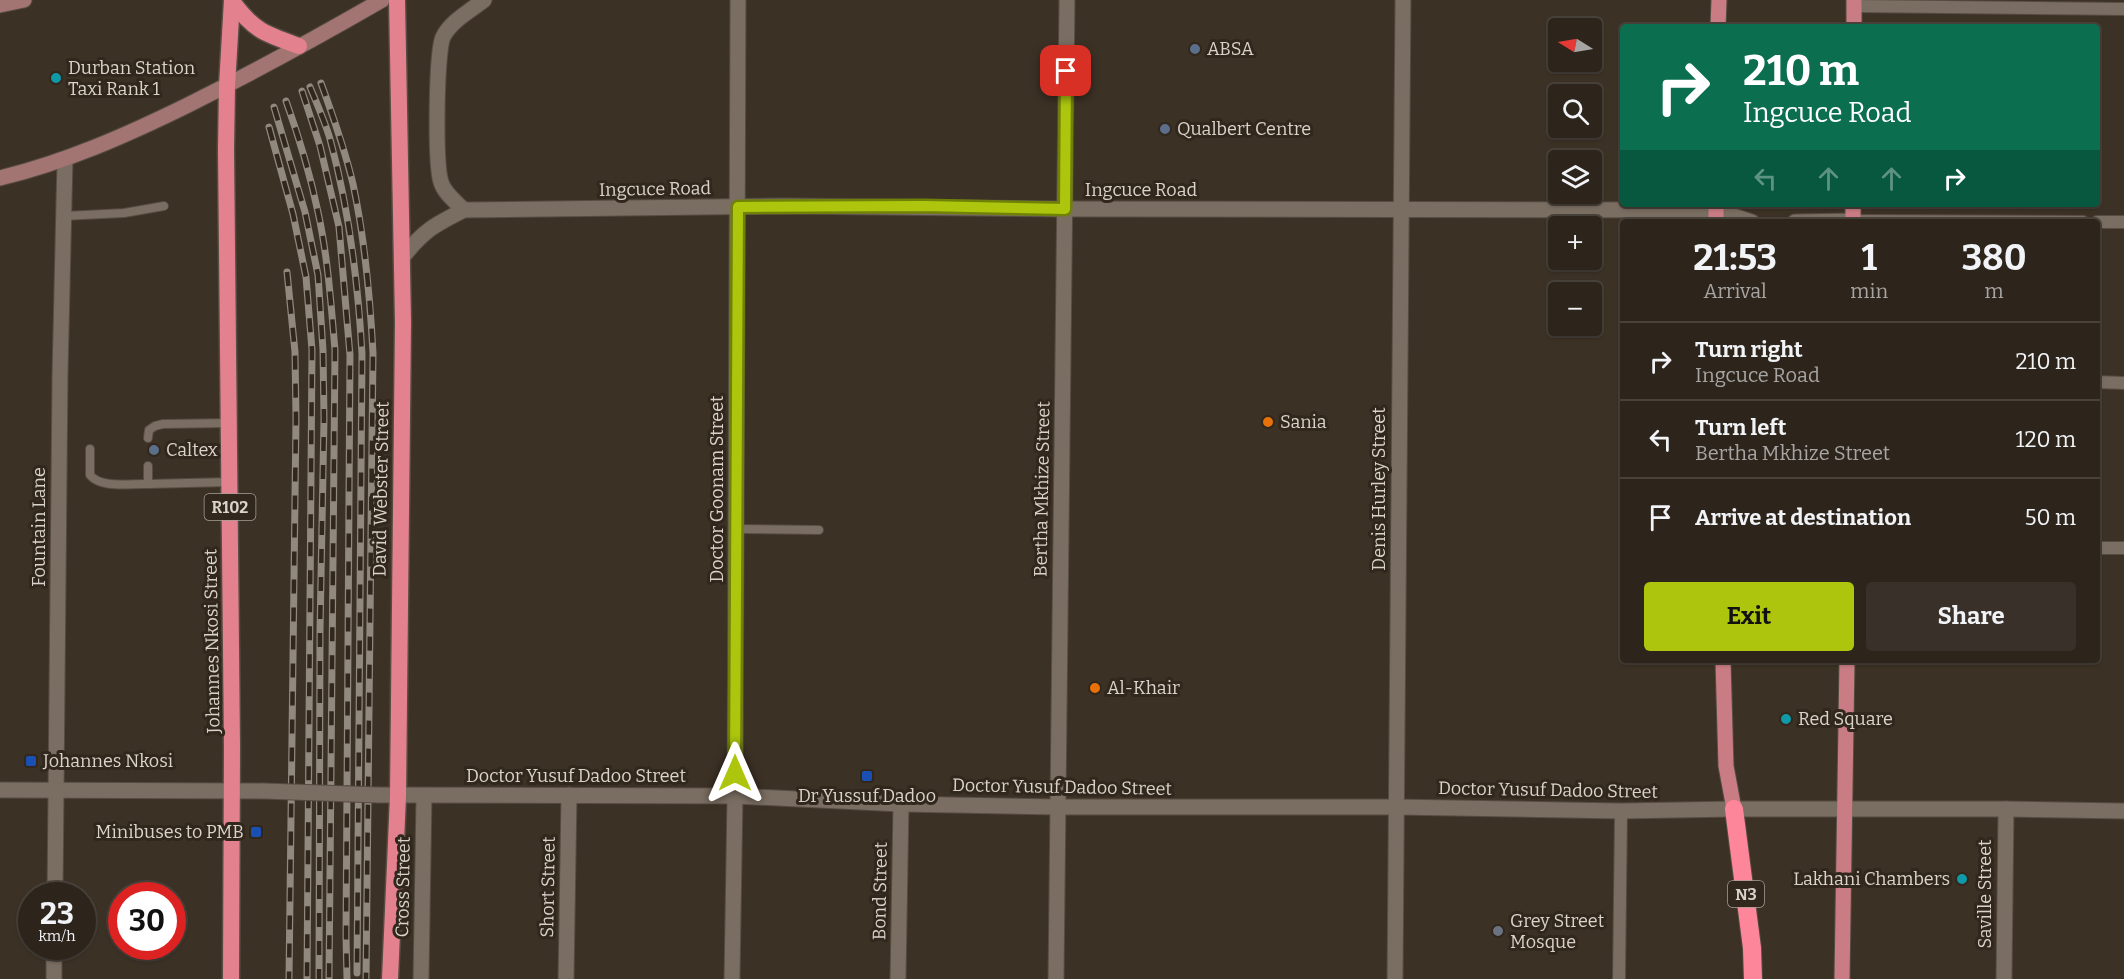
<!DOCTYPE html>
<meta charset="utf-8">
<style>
:root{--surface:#2d251c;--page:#393129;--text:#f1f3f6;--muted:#a7a5a3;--line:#48423b;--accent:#adc60d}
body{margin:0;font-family:Bitter,serif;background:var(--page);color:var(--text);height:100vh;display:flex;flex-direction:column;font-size:22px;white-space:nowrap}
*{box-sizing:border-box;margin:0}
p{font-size:20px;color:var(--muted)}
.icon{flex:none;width:33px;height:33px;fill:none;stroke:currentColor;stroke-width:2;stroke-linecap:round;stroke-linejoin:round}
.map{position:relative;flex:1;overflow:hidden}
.side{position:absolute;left:1620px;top:219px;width:480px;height:444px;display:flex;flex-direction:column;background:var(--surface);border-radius:6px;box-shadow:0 2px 4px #0004,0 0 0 2px var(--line)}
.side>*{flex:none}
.banner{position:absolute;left:1620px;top:24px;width:480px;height:183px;border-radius:6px;box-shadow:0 2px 4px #0004,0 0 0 2px var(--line);background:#0b6e4f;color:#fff;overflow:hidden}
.needle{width:39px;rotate:281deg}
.fabs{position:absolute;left:1548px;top:18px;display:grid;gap:12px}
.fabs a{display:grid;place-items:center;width:54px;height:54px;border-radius:6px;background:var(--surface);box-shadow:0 2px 4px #0004,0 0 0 2px var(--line);font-size:30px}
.speed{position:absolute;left:18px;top:882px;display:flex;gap:12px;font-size:30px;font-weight:700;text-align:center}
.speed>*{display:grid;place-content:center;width:78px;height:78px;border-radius:50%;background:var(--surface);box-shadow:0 2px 4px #0004,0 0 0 2px var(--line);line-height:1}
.speed small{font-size:15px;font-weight:400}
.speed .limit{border:9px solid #d22;background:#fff;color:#111}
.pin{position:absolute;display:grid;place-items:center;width:51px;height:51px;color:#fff;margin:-26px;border-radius:12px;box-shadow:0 3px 9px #0006}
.me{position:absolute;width:66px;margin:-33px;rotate:0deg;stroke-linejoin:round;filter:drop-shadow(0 0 4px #0008)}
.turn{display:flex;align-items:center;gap:21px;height:126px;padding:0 24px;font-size:27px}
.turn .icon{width:78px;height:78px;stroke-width:2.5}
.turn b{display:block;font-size:42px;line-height:51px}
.lanes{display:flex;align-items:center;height:57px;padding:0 24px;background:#0003;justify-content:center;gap:30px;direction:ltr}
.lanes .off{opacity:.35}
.eta{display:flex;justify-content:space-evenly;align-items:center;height:102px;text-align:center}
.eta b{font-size:36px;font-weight:700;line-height:42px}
.cta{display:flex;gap:12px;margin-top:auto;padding:12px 24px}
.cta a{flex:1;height:69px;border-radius:6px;background:var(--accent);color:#111;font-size:24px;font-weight:700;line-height:69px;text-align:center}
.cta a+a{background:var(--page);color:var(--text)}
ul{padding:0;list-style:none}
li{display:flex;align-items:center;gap:18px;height:78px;padding:0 24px;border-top:2px solid var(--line)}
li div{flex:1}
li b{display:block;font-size:22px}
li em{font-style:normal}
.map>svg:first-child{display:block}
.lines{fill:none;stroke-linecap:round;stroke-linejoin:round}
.service-casing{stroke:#564c43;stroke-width:10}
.pedestrian-casing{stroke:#564c43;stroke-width:14}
.minor-casing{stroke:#564c43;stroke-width:17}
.tertiary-casing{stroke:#564c43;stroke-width:17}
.secondary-casing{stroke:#564c43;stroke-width:17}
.primary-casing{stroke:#564c43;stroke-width:17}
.trunk-casing{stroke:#564c43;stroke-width:19}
.motorway-casing{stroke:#564c43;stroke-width:20}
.service{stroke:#7a6d61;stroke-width:8}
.pedestrian{stroke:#7a6d61;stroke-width:12}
.minor{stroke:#7a6d61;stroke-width:15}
.tertiary{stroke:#7a6d61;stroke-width:15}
.secondary{stroke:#a27472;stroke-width:15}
.primary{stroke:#c97c83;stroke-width:15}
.trunk{stroke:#e4818e;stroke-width:16}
.motorway{stroke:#fe869a;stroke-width:18}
.rail-casing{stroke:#91887e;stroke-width:7}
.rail{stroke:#31271c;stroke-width:4.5;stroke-dasharray:14;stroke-linecap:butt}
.tertiary-bridge-casing{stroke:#564c43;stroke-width:17;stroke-linecap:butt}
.tertiary-bridge{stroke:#7a6d61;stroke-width:15}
.route-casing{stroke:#708108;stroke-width:15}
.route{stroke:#adc60d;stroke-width:10}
.service-dot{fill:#5c6f8a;stroke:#31271c;stroke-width:2}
.culture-dot{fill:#0f9aa8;stroke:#31271c;stroke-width:2}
.food-dot{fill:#e8710a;stroke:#31271c;stroke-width:2}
.transit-dot{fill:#1a4fb4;stroke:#31271c;stroke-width:2}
.worship-dot{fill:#6b7280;stroke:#31271c;stroke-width:2}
.labels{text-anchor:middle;stroke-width:6;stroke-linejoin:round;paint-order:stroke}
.shield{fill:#31271c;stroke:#a79f96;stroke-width:1.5}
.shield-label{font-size:16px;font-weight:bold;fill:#dad3cb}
.poi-label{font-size:18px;fill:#dad3cb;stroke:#31271c;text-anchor:start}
.street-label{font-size:18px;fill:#dad3cb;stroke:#31271c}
</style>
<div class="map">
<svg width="2124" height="979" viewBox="0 0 2124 979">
<rect width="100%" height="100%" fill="#3c3125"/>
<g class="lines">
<defs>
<g id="service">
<polyline points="64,216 124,213 164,206"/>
<polyline points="148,438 149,430 155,426 163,424 229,423"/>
<path d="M 90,449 L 90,475 C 101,489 131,483 148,484"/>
<polyline points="148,466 148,484 229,482"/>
<polyline points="737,529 819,530"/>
</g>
<g id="pedestrian">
<polyline points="1854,6 2124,9"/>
<polyline points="1853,221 2083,222"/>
<polyline points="2097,222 2124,222"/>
<polyline points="2097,382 2124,383"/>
<polyline points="2097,548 2124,548"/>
<polyline points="1619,979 1621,811"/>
</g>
<g id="minor">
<path d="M 464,210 C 456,202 444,193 441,182 C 435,164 436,53 443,37 C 451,21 470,11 484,0"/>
<path d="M 402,258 C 423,231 434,225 464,210 L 785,206 L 1065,209"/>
<polyline points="55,896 60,375 65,159"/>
<polyline points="54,979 54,946"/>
<polyline points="421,979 424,796"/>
<polyline points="566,979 569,795"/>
<polyline points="732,979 735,796 738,0"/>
<polyline points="898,979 901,804"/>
<polyline points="2004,979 2006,809"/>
</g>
<g id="tertiary">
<polyline points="1065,209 1716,210 1752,222"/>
<polyline points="1795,222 1853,221"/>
<polyline points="0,790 264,791"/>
<polyline points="378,795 735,796 901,804 1058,807 1396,807 1621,811 1734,809 2006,809 2124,811"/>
<polyline points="1056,979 1067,0"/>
<polyline points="1395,979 1403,0"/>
</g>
<g id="secondary">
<polyline points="0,5 24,0"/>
<path d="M 0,178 C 66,162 127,135 188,105 C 254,72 318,37 382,0"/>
</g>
<g id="primary">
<polyline points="1718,27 1719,0"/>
<polyline points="1854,27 1854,0"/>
<polyline points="1853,204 1853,222"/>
<polyline points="1716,222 1716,204"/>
<polyline points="1723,660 1726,766 1734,809"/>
<polyline points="1842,979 1847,660"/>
</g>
<g id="trunk">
<path d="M 232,1 C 254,31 265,34 299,46"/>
<polyline points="231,979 232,747 226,149 227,86 232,0"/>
<polyline points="390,979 398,796 403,322 397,0"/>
</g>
<polyline id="motorway" points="1734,809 1752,948 1753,979"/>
</defs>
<!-- service casing -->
<use href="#service" class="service-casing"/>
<!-- pedestrian casing -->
<use href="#pedestrian" class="pedestrian-casing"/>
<!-- minor casing -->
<use href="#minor" class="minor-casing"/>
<!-- tertiary casing -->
<use href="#tertiary" class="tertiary-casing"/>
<!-- secondary casing -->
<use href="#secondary" class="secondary-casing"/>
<!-- primary casing -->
<use href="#primary" class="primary-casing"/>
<!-- trunk casing -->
<use href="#trunk" class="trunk-casing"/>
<!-- motorway casing -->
<use href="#motorway" class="motorway-casing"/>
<!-- service -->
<use href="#service" class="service"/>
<!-- pedestrian -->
<use href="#pedestrian" class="pedestrian"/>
<!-- minor -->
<use href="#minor" class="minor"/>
<!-- tertiary -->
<use href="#tertiary" class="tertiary"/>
<!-- secondary -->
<use href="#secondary" class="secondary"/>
<!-- primary -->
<use href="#primary" class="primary"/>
<!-- trunk -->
<use href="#trunk" class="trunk"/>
<!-- motorway -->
<use href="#motorway" class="motorway"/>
<defs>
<g id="rail">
<path d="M 321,83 C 333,116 345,150 353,184 C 365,240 370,296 373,353 L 366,979"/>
<path d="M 310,87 C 317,104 325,122 330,139 C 349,209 358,281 362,354 L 357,973"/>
<polyline points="302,91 320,146 339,227 350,355 346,936 347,979"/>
<path d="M 286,101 C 299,137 310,174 318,212 C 328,258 331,304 335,350 L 329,979"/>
<polyline points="274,107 305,212 318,275 323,350 324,419 320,631 319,979"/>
<polyline points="269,127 293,214 306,277 312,350 307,979"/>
<polyline points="287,272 295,352 296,418 289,979"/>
</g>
</defs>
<!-- rail casing -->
<use href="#rail" class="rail-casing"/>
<!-- rail -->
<use href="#rail" class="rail"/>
<defs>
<polyline id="tertiary-bridge" points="264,791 378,795"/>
</defs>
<!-- tertiary-bridge casing -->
<use href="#tertiary-bridge" class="tertiary-bridge-casing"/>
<!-- tertiary-bridge -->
<use href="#tertiary-bridge" class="tertiary-bridge"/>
</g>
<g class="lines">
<defs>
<polyline id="route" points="735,773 738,207 924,206 1065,209 1066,71"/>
</defs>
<!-- route casing -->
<use href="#route" class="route-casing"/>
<!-- route -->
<use href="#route" class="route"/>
</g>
<!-- markers -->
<g class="service-dot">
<circle cx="1195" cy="49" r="6"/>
<circle cx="1165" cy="129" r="6"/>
<circle cx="154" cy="450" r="6"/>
</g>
<g class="culture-dot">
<circle cx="56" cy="78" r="6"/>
<circle cx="1786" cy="719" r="6"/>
<circle cx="1962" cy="879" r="6"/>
</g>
<g class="food-dot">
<circle cx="1268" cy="422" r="6"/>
<circle cx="1095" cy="688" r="6"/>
</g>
<g class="transit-dot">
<rect x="25" y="755" width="12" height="12" rx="3"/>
<rect x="861" y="770" width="12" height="12" rx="3"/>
<rect x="250" y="826" width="12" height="12" rx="3"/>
</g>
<circle class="worship-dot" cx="1498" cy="931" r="6"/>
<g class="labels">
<!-- shield labels -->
<g class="shield">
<rect x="204.5" y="494" width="51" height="26" rx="4.5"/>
<rect x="1728" y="881" width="36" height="26" rx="4.5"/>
</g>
<g class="shield-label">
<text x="230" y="513">R102</text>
<text x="1746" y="900">N3</text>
</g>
<!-- poi labels -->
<g class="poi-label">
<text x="1207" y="55">ABSA</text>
<text x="68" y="74">Durban Station<tspan x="68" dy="21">Taxi Rank 1</tspan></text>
<text x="1177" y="135">Qualbert Centre</text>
<text x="1280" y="428">Sania</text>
<text x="166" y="456">Caltex</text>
<text x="1107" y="694">Al-Khair</text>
<text x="1798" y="725">Red Square</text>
<text x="43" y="767">Johannes Nkosi</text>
<text x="867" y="802" text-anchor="middle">Dr Yussuf Dadoo</text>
<text x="244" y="838" text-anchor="end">Minibuses to PMB</text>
<text x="1950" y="885" text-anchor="end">Lakhani Chambers</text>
<text x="1510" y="927">Grey Street<tspan x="1510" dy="21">Mosque</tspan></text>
</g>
<!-- street labels -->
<g class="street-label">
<text transform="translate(655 189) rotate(-1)" y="6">Ingcuce Road</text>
<text x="1141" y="196">Ingcuce Road</text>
<text transform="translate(381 489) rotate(-89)" y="6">David Webster Street</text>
<text transform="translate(717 489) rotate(-90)" y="6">Doctor Goonam Street</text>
<text transform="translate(1042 489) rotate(-89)" y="6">Bertha Mkhize Street</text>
<text transform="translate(1379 489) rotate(-90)" y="6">Denis Hurley Street</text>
<text transform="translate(39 527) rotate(-90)" y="6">Fountain Lane</text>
<text transform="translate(212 641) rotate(-91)" y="6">Johannes Nkosi Street</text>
<text x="576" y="782">Doctor Yusuf Dadoo Street</text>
<text transform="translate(1062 787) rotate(1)" y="6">Doctor Yusuf Dadoo Street</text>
<text transform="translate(1548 790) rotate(1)" y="6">Doctor Yusuf Dadoo Street</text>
<text transform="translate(403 887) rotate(-89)" y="6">Cross Street</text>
<text transform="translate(548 887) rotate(-89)" y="6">Short Street</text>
<text transform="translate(880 891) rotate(-89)" y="6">Bond Street</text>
<text transform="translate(1985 894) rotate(-90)" y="6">Saville Street</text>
</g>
</g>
</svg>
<div class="fabs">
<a><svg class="needle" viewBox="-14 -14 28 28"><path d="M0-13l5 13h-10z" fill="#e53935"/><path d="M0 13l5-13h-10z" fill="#a7a5a3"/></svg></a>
<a><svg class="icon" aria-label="search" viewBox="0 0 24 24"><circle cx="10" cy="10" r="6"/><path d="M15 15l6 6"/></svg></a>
<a><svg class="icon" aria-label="layers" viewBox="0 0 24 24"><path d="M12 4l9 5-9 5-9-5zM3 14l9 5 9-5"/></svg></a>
<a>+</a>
<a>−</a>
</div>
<div class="speed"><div>23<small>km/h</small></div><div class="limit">30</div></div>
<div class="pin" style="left:1066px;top:71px;background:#d93025"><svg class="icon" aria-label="arrive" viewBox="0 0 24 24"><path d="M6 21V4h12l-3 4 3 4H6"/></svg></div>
<svg class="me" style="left:735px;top:773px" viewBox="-20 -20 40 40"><path d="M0-17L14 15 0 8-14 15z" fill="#adc60d" stroke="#fff" stroke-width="4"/></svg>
<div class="banner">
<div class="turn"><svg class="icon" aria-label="right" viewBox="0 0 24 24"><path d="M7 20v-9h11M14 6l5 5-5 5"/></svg><div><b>210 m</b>Ingcuce Road</div></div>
<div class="lanes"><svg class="icon off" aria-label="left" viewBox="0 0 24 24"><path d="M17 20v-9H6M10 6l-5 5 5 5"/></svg><svg class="icon off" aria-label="ahead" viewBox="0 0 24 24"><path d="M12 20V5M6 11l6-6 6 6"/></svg><svg class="icon off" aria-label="ahead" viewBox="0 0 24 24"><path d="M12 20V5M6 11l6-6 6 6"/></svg><svg class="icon" aria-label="right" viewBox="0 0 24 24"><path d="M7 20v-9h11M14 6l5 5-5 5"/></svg></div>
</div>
<section class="side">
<div class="eta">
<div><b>21:53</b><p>Arrival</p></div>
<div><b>1</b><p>min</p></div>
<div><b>380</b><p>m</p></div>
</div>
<ul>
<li><svg class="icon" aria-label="right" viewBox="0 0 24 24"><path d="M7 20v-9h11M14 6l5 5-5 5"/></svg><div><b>Turn right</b><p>Ingcuce Road</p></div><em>210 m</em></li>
<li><svg class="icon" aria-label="left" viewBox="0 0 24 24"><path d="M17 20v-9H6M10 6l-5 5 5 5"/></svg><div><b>Turn left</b><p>Bertha Mkhize Street</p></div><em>120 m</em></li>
<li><svg class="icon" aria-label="arrive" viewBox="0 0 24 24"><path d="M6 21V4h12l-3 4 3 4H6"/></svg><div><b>Arrive at destination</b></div><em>50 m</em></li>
</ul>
<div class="cta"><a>Exit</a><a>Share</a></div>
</section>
</div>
